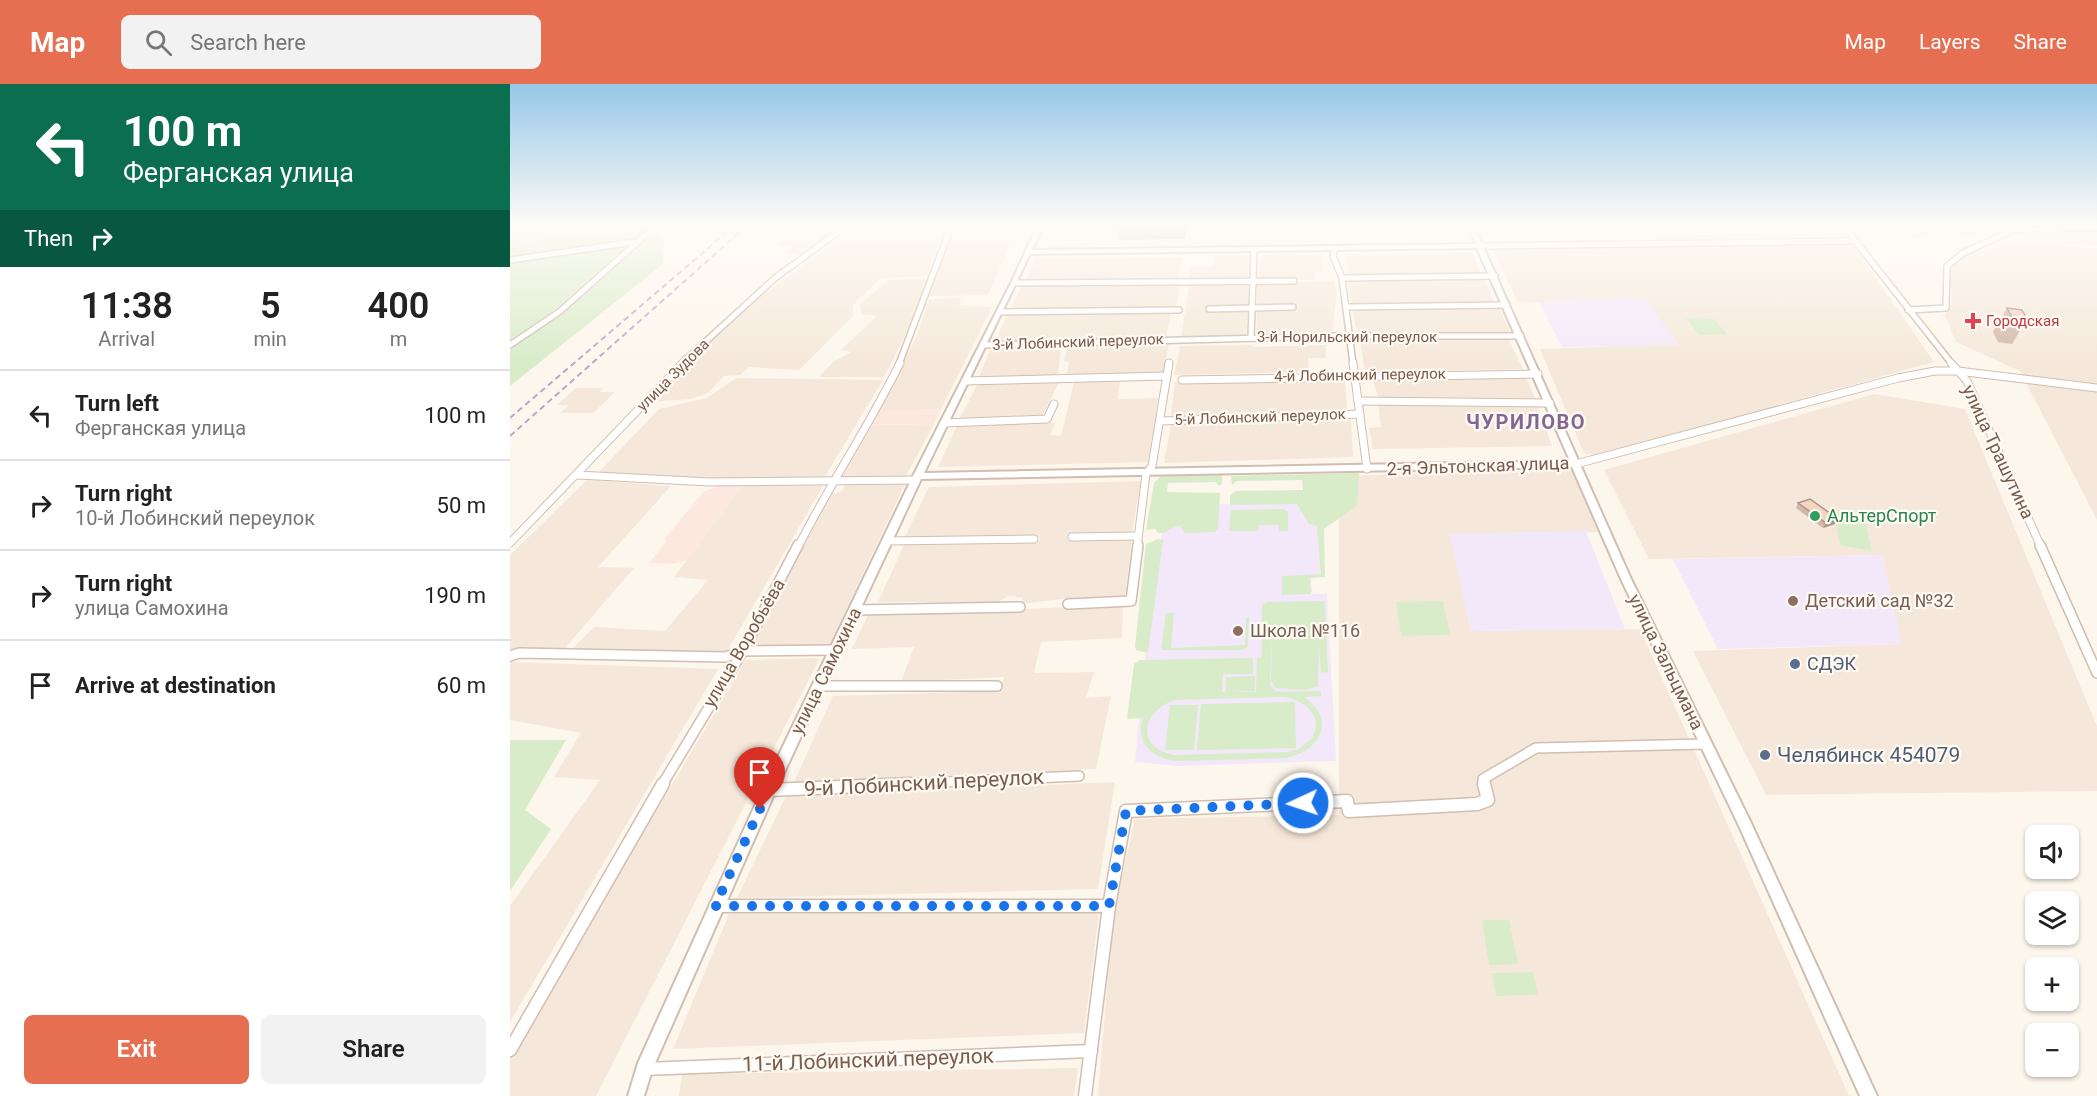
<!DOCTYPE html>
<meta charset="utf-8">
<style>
:root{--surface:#fff;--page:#f2f2f2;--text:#222;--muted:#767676;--line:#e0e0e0;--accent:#e76f51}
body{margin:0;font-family:Roboto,sans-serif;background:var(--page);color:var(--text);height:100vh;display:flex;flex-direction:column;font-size:22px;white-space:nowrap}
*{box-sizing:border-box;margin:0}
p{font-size:20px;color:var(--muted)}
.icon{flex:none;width:33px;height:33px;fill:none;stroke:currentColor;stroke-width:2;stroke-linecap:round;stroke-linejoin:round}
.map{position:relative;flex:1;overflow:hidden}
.side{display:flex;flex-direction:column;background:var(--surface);width:510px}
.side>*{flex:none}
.banner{background:#0b6e4f;color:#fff;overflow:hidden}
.fabs{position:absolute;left:1515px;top:741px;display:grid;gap:12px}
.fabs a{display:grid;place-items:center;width:54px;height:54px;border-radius:9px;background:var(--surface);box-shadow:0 2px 4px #0004;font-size:30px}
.pin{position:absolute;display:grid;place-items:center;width:51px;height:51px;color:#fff;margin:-62px -26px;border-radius:50% 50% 50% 0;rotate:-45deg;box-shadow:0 0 6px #0007}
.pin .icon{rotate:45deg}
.me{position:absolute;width:66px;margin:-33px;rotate:267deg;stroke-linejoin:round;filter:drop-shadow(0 0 4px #0008)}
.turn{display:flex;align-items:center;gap:21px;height:126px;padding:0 24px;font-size:27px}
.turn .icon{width:78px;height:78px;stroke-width:2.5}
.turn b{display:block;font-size:42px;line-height:51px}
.then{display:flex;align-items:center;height:57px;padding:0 24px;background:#0003;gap:12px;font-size:22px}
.eta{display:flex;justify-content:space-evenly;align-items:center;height:102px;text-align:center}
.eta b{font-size:36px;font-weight:600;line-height:42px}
.action{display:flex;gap:12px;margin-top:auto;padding:12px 24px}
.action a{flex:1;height:69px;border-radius:9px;background:var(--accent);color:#fff;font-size:24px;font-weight:600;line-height:69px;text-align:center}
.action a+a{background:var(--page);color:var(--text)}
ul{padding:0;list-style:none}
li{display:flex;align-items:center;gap:18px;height:90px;padding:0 24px;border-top:2px solid var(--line)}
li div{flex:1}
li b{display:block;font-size:22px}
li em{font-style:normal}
header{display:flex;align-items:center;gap:36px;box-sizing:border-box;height:84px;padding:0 30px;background:var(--accent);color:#fff}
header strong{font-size:28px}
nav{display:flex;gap:33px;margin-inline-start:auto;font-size:21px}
.search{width:420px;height:54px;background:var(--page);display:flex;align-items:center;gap:15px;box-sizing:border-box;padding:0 21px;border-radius:9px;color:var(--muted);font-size:22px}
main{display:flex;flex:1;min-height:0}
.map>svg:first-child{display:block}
.residential{fill:#f5e8da}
.commercial{fill:#fde8e0}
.industrial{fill:#efe9e4}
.education{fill:#f3e8fa}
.green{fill:#d8ecc9;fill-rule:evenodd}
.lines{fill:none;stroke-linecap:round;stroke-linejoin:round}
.minor-far3-casing{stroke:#d1beb0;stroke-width:8}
.minor-far2-casing{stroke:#d1beb0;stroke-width:9}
.minor-far1-casing{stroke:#d1beb0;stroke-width:12}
.minor-casing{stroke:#d1beb0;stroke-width:15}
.tertiary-casing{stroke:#d1beb0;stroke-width:4}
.minor-far3{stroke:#fff;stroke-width:5}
.minor-far2{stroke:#fff;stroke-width:7}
.minor-far1{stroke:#fff;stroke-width:9}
.minor{stroke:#fff;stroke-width:12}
.tertiary{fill:#fff;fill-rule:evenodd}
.rail{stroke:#b9a8c9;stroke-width:2;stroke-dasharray:6 4;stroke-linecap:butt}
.wall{fill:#d1b7a8}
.shaded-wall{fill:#aa9588}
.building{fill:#f3d5c3;stroke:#aa9588;stroke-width:1.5}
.route{stroke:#1a73e8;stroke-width:10;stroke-dasharray:0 18}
.health-dot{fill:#e0444e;stroke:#fffaf3;stroke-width:2}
.leisure-dot{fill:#2e9e5b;stroke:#fffaf3;stroke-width:2}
.education-dot{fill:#8d6e63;stroke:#fffaf3;stroke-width:2}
.service-dot{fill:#5c6f8a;stroke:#fffaf3;stroke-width:2}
.labels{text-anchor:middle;stroke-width:4.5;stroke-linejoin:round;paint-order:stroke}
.far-health-label{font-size:15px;fill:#be3a42;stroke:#fffaf3;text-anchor:start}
.far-street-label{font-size:15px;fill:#7a5c4d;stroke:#fffaf3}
.street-label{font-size:18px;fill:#7a5c4d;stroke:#fffaf3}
.leisure-label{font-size:18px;fill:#27864d;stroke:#fffaf3;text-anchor:start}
.education-label{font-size:18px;fill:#785e54;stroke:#fffaf3;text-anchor:start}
.service-label{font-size:18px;fill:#4e5e75;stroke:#fffaf3;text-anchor:start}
.far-district-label{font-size:20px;font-weight:bold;letter-spacing:1.5px;fill:#846695;stroke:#fffaf3}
.near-service-label{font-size:21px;fill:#4e5e75;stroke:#fffaf3;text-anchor:start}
.near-street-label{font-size:21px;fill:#7a5c4d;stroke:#fffaf3}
</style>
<header>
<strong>Map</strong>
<div class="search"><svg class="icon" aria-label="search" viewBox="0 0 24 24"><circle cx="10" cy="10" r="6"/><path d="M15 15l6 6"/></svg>Search here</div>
<nav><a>Map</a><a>Layers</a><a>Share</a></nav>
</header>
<main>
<section class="side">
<div class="banner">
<div class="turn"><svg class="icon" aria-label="left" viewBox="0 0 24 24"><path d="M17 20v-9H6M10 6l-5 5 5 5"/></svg><div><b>100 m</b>Ферганская улица</div></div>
<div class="then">Then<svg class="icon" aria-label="right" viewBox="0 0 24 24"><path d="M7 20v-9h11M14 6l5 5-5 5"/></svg></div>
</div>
<div class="eta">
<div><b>11:38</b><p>Arrival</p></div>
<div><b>5</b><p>min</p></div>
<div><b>400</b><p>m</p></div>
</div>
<ul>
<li><svg class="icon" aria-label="left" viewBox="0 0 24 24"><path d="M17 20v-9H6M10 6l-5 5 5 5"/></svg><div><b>Turn left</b><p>Ферганская улица</p></div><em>100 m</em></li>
<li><svg class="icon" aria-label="right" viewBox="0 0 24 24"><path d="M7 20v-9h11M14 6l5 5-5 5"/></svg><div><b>Turn right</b><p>10-й Лобинский переулок</p></div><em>50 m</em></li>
<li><svg class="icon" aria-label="right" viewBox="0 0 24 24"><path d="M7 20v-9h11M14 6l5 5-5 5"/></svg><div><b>Turn right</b><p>улица Самохина</p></div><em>190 m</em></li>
<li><svg class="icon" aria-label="arrive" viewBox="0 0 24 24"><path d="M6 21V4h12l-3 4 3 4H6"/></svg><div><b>Arrive at destination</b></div><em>60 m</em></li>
</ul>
<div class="action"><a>Exit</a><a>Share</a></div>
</section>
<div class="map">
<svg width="1587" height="1012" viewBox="0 0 1587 1012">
<rect width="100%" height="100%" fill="#fdf6ec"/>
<!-- residential -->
<g class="residential">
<polygon points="292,140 335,140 292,170 276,169 284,162 267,161"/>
<polygon points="349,140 438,140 415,192 371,194 343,221 343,232 289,286 239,283 230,291 214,292 198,309 181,315 139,318 242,219"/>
<polygon points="445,140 509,140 478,211 420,212"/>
<polygon points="968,140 1329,140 1424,278 1087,371 1076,370 1073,367 1030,265 1168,260 1067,214 1057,217 1008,219 979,156"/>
<polygon points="1512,157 1587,165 1587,436 1510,287 1446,258 1435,231 1442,220 1440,186 1455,170"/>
<polygon points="962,169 971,191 839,192 835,170"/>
<polygon points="813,170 812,188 804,189 805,196 749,195 750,171"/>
<polygon points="705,171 740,171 738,197 679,198 681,183 703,183"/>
<polygon points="673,173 668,195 516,197 525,175"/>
<polygon points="974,194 984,219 842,221 838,196"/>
<polygon points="416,195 402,237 374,293 309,293 323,278 342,268 331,266 367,232 351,230 350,220 379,196"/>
<polygon points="824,197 827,207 822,249 746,251 747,225 789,224 788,221 747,222 747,200"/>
<polygon points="646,199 670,201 666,223 500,226 512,201"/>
<polygon points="738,200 739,222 699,222 698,225 738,225 736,251 671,253 679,201"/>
<polygon points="451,214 449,221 482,223 431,325 369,327 407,252 419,215"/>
<polygon points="989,223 1000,249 848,253 842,225"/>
<polygon points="661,229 656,254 485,258 497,230"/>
<polygon points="998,254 1013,285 855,288 850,255"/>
<polygon points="659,259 653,291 556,293 559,278 554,277 558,262"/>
<polygon points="742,261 743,263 816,261 816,274 798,274 799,288 664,291 670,262"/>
<polygon points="551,263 548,292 468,295 481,264"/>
<polygon points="1015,291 1025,314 868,313 862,293"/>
<polygon points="226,294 373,296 314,394 219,396 87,390 149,325 197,314"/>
<polygon points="835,295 837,328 661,332 665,298"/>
<polygon points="610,297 608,315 648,314 639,378 428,383 447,342 545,339 540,351 551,352 564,298"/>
<polygon points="549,298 532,333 449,336 468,299"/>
<polygon points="66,304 93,304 89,308 105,308 83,329 50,329 59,321 47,321"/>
<polygon points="1364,310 1455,325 1587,642 1587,707 1256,711 1183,567 1391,560 1372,471 1139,475 1094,386"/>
<polygon points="868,319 1027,320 1042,362 863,365 859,344 871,343"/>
<polygon points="841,336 843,373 654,379 661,340"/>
<polygon points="424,340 396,392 332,393 362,341"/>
<polygon points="1062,386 1088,448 941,451 961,547 1130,545 1339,1012 588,1012 603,832 625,735 829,731 829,392"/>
<polygon points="77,396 161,402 88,483 124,484 55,564 0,565 0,471"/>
<polygon points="631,397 622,448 558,450 557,456 622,454 615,514 559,514 511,520 513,514 500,512 487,518 368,518 394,461 528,459 531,453 394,455 419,403"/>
<polygon points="234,400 313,402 216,569 61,566 84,543 155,547 198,496 164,493"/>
<polygon points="336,400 395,400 320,560 238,563 320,410 331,408"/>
<polygon points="613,521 612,554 531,558 524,589 584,588 576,614 601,612 586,685 284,698 323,612 490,607 494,593 391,598 404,563 342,565 358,531"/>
<polygon points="310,574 86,1012 0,1012 0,973 236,576"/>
<polygon points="0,578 208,585 0,938 0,822 90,696 44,693 71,649 0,636"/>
<polygon points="605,698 588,805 227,814 276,712"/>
<polygon points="589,828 574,949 163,965 219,830"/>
<polygon points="568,984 564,1012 169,1012 172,990"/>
</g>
<!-- commercial -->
<g class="commercial">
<polygon points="843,140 949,140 955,155 824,157"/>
<polygon points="431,325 424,340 362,341 369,327"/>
<polygon points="234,400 177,476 163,480 139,479 157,457 154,456 193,408 207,403"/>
</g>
<!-- industrial -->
<g class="industrial">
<polygon points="0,140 71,140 0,164"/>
<polygon points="1424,140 1468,140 1471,153 1424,149"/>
<polygon points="1587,145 1587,162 1517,155 1512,147"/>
</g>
<!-- education -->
<g class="education">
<polygon points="1134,213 1169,261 1052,263 1029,218 1057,217 1067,214"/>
<polygon points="806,418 814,493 801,494 802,510 817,510 826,677 669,682 625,678 635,572 656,421"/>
<polygon points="1076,447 1115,545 961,547 940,450"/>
<polygon points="1372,471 1392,560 1208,565 1163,475"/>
</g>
<!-- green -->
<g class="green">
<polygon points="74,140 145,140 124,156 0,174 0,165"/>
<polygon points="1379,140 1424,140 1424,149 1422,152 1400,154"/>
<polygon points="1463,140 1587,140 1587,144 1501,141 1471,153 1469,141"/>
<polygon points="146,148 154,156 153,180 0,302 0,266 63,221"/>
<polygon points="118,161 42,228 0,256 0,177"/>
<polygon points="1176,234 1204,235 1217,250 1189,251"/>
<polygon points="849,389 847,422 814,445 815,493 800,494 801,510 772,511 772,492 811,490 807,442 799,440 787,420 720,421 720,411 726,407 793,406 792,396 727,397 722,401 721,392"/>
<path d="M 712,391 L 712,400 L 709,402 L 706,398 L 658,399 L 657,408 L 710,409 L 708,444 L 705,448 L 675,449 L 671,442 C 662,442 657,450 648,449 L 645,445 L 636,446 L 644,399 L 651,392 Z"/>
<polygon points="773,425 778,428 778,447 769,447 769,441 749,441 748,447 719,447 721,426"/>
<polygon points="1324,427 1354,432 1362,467 1330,461"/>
<polygon points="648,455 653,456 638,569 626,566 625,562 636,460"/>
<path d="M 815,517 L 818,588 L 811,589 L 809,560 L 808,602 L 796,606 L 766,604 L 761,597 L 762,544 L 760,602 L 766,607 L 750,608 L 811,607 L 811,612 L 794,613 C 826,635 812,666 777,674 L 669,677 C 645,676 624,660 633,634 L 617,635 L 624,580 L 630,576 L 743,574 L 743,590 L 713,590 L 712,608 L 746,608 L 747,574 L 752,573 L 752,521 L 757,518 ZM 771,613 C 792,614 815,631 802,654 L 789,665 L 777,668 L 665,671 C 625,664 631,627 665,616 Z"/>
<polygon points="933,517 940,551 891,552 886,518"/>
<polygon points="656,529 664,529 661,564 735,561 736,534 739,533 738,563 731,566 651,566"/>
<polygon points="745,592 745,607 716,608 716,593"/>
<polygon points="785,618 786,664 687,666 691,620"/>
<polygon points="660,621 688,621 684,666 655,666"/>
<polygon points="0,656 56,656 15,726 41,745 0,807"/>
<polygon points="972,836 999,836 1008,880 979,881"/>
<polygon points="1023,888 1028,911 986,912 982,889"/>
</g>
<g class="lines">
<defs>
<g id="minor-far3">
<polyline points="1332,140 1442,280"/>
<polyline points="971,162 1343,157"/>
<polyline points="825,164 823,172 832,194 843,280"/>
<polyline points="0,176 124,158"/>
<polyline points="832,194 985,192"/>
<polyline points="504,199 784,197"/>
<polyline points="836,223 997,221"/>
<polyline points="699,225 783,223"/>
<polyline points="1398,226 1436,224 1437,182 1453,169 1506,145 1587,144"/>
<polyline points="490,228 669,226"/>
<polyline points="741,254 744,165"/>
<polyline points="0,261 49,228 148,140"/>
<polyline points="473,261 830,252 1011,252"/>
<polyline points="171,280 265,194 339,140"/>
<polyline points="389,280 442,140"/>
</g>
<g id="minor-far2">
<polyline points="843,279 857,385"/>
<polyline points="1441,279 1457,297 1531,463"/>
<polyline points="672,296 1028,290"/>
<polyline points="455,297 657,292"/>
<polyline points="848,317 1040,319"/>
<polyline points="651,337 850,330"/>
<polyline points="434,339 537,335 544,320"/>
<polyline points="1066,380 1388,294 1425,287 1448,287 1587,304"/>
<polyline points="68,391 199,398 406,396"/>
<polyline points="562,453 628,452"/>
<polyline points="379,457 524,455"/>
<polyline points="0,459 173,279"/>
<path d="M 288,463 C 320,400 359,342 390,279"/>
<polyline points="627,463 636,390 642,382 659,279"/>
</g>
<g id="minor-far1">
<polyline points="1530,461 1587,589"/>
<polyline points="558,520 621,517 628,461"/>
<polyline points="345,526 510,523"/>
<polyline points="0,572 9,569 215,573 233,567 326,566"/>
<polyline points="308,602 487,602"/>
<polyline points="152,701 233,567 288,461"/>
<polyline points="367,701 569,692"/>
<polyline points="974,701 973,695 1026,664 1195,660"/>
</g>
<g id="minor">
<polyline points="259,706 401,700"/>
<polyline points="205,822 599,822"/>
<polyline points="0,966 153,700"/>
<polyline points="134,985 581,967"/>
<polyline points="575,1012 599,822 616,727 837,717 839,727 967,720 978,716 974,700"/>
</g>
<path id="tertiary" d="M 528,140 L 534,140 L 522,166 L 966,160 L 957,140 L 963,140 L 1121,495 L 1241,739 L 1367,1012 L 1350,1012 L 1230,744 L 1111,495 L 1062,383 L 411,395 L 266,706 L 142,986 L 134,1012 L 118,1012 L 128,979 L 252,706 L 403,392 L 501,199 ZM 967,164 L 1060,377 L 414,389 L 520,170 Z"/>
</defs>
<!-- minor-far3 casing -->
<use href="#minor-far3" class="minor-far3-casing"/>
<!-- minor-far2 casing -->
<use href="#minor-far2" class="minor-far2-casing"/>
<!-- minor-far1 casing -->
<use href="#minor-far1" class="minor-far1-casing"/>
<!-- minor casing -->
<use href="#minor" class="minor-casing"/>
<!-- tertiary casing -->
<use href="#tertiary" class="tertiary-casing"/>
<!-- minor-far3 -->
<use href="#minor-far3" class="minor-far3"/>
<!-- minor-far2 -->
<use href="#minor-far2" class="minor-far2"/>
<!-- minor-far1 -->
<use href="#minor-far1" class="minor-far1"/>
<!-- minor -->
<use href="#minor" class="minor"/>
<!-- tertiary -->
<use href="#tertiary" class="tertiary"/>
<!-- rail -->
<g class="rail">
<polyline points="0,334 217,148"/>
<polyline points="0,352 239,140"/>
</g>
</g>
<!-- wall -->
<g class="wall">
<polygon points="677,140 674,155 608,156 606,142"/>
<polygon points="1497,224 1517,235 1502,260 1488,258 1483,248"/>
<polygon points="1288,419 1328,435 1325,440 1313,444 1286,424"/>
</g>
<!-- shaded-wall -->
<g class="shaded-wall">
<polygon points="673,140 677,140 674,155"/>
<polygon points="1328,435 1325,440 1313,444 1316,439"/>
</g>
<!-- building -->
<g class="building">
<polygon points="606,140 673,140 606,142"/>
<polygon points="1497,224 1512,226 1517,235 1502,233"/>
<polygon points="1300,415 1328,435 1316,439 1288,419"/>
</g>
<!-- sky -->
<linearGradient id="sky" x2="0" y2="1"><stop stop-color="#97c7e8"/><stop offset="0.5" stop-color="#fefbf6"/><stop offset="1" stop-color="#fefbf6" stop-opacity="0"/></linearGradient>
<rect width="1587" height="281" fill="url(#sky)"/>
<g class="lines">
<!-- route -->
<polyline class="route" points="250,725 205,822 599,822 616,727 793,719"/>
</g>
<!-- markers -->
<path class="health-dot" d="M1460 228h6v6h6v6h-6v6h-6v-6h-6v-6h6z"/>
<circle class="leisure-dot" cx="1305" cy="432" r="6"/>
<g class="education-dot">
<circle cx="1283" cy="517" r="6"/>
<circle cx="728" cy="547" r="6"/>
</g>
<g class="service-dot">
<circle cx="1285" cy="580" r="6"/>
<circle cx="1255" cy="671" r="6"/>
</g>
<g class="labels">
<!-- far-health labels -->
<g class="far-health-label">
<text x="1476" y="242">Городская</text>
</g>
<!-- far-street labels -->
<g class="far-street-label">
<text x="837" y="258">3-й Норильский переулок</text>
<text transform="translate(568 258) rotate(-2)" y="5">3-й Лобинский переулок</text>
<text transform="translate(163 291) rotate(-45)" y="5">улица Зудова</text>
<text transform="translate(850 291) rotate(-1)" y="5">4-й Лобинский переулок</text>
<text transform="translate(750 333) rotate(-2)" y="5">5-й Лобинский переулок</text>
</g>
<!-- street labels -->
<g class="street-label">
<text transform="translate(1488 368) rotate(65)" y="6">улица Трашутина</text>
<text transform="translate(968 382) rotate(-2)" y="6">2-я Эльтонская улица</text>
<text transform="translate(234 559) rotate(-60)" y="6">улица Воробьёва</text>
<text transform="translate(1156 578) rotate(64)" y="6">улица Зальцмана</text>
<text transform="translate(316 587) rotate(-64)" y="6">улица Самохина</text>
</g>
<!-- leisure labels -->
<g class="leisure-label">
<text x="1317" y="438">АльтерСпорт</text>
</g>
<!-- education labels -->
<g class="education-label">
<text x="1295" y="523">Детский сад №32</text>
<text x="740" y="553">Школа №116</text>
</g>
<!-- service labels -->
<g class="service-label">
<text x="1297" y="586">СДЭК</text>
</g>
<!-- far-district labels -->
<g class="far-district-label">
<text x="1016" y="345">ЧУРИЛОВО</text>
</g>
<!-- near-service labels -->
<g class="near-service-label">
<text x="1267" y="678">Челябинск 454079</text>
</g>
<!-- near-street labels -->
<g class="near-street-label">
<text transform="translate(414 699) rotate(-3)" y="7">9-й Лобинский переулок</text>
<text transform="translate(358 976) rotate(-2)" y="7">11-й Лобинский переулок</text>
</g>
</g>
</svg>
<div class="fabs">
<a><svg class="icon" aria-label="sound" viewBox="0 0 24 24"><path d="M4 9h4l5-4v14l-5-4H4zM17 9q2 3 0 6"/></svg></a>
<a><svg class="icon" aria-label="layers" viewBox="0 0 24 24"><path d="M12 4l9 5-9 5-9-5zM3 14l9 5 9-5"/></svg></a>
<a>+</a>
<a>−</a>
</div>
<div class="pin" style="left:250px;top:725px;background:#d93025"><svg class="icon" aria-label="arrive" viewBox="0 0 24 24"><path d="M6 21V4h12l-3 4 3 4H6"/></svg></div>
<svg class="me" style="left:793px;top:719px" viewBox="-20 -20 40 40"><circle r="17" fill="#1a73e8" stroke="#fff" stroke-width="3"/><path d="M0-11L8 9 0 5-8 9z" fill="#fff"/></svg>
</div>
</main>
